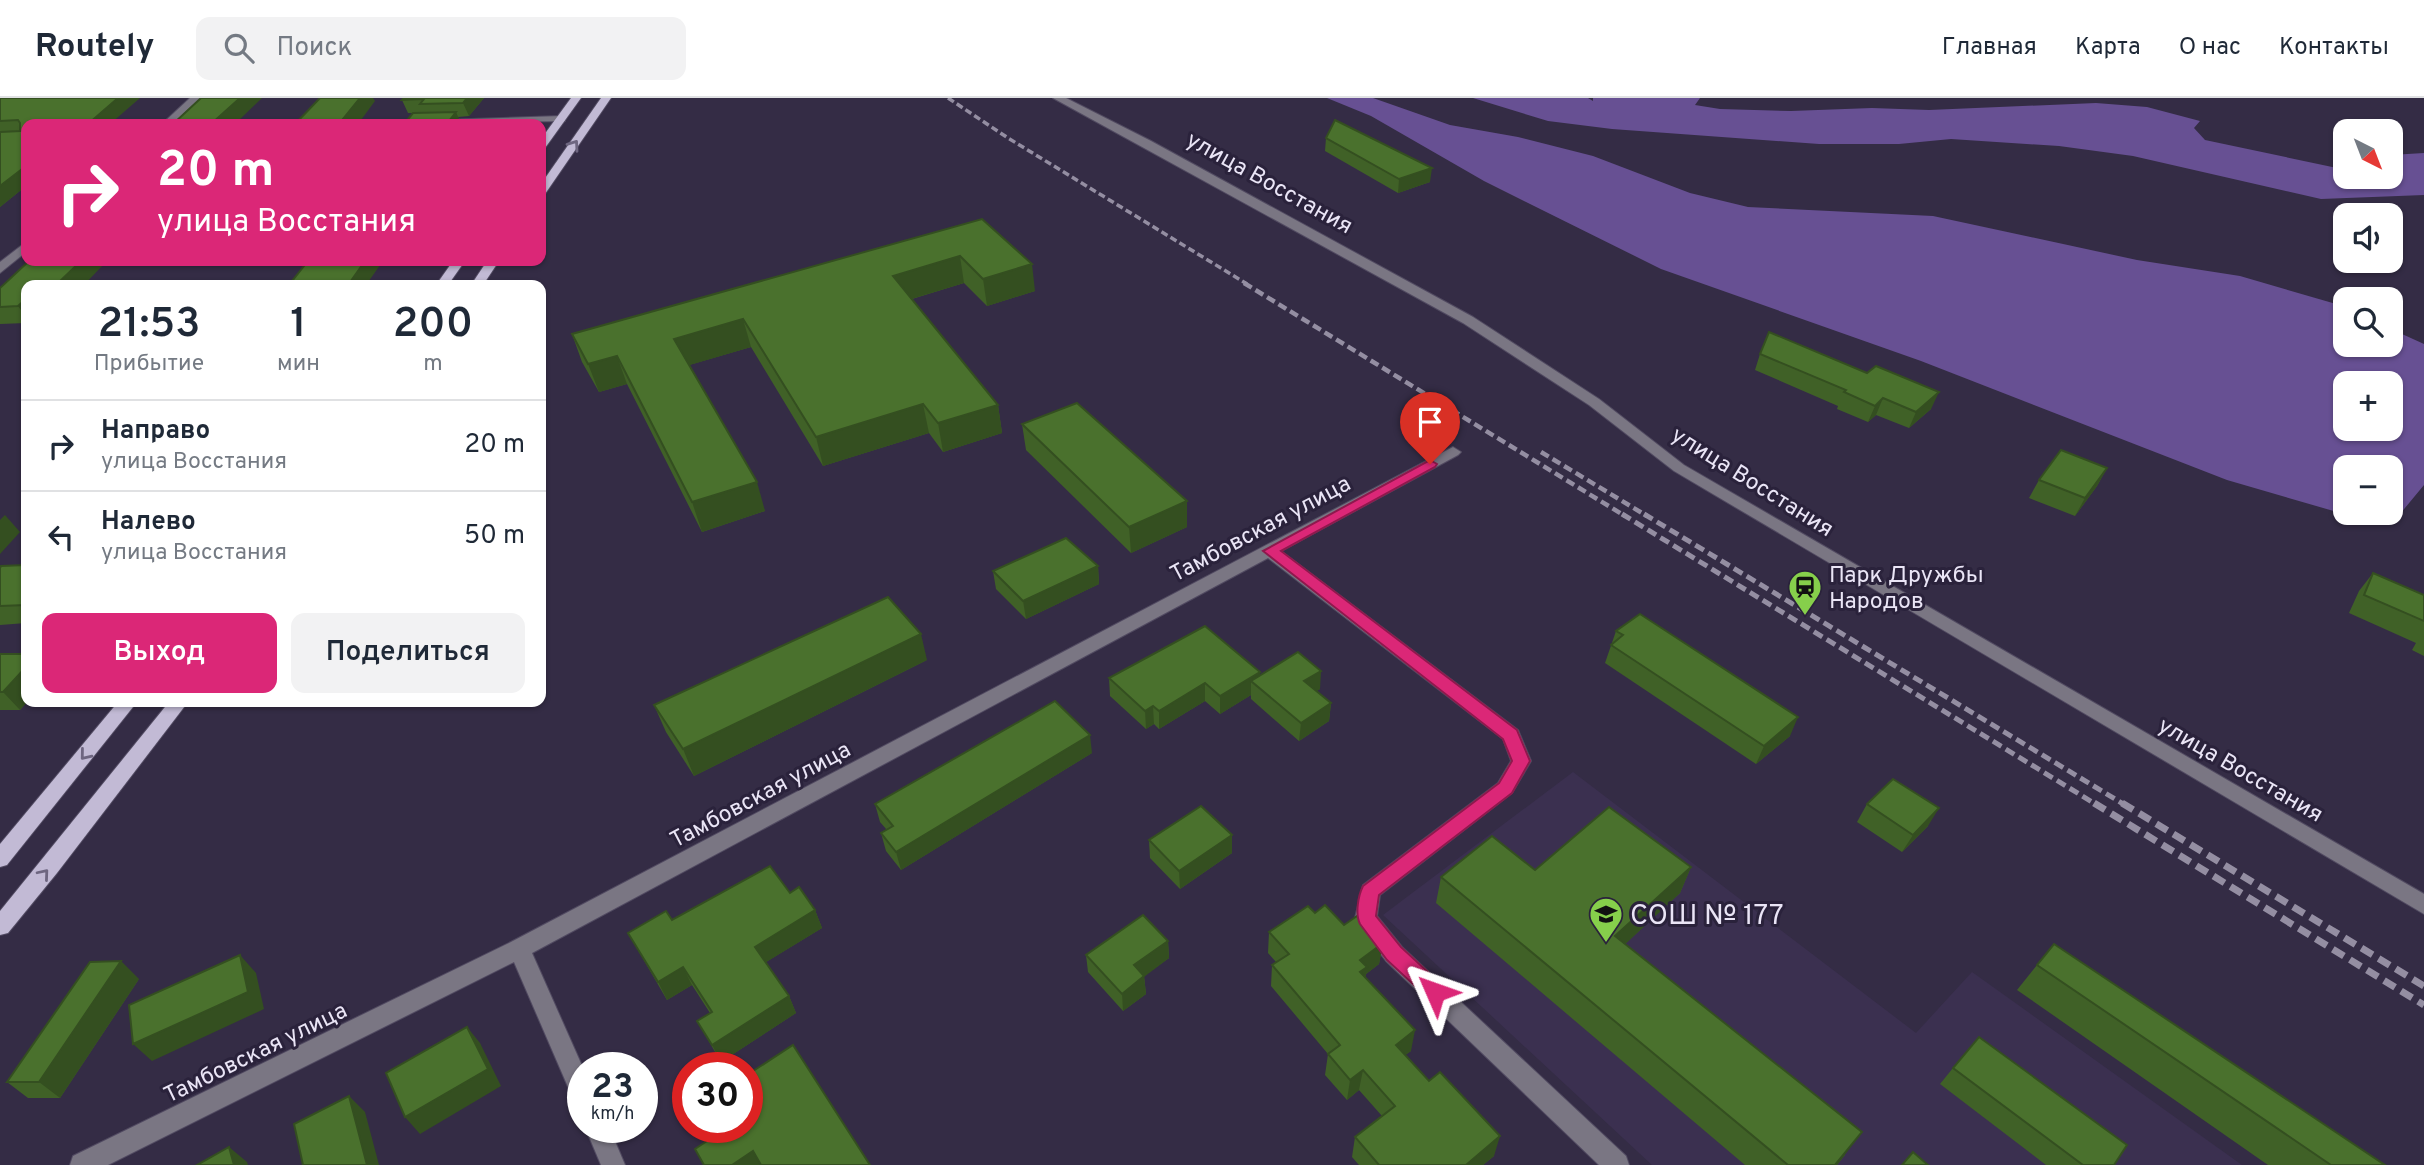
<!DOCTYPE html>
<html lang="ru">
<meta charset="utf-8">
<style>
:root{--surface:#fff;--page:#f2f2f3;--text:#1f2937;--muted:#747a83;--line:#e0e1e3;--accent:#db2777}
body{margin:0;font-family:Overpass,sans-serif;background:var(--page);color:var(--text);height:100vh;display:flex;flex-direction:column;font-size:26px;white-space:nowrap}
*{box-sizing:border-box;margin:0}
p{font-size:23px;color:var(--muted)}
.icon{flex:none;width:38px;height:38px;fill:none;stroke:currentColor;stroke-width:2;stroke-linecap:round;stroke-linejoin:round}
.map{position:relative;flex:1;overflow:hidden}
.drawer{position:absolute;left:21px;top:182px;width:525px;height:427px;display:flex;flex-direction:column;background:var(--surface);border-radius:14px;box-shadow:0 2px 5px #0004}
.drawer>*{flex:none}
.hud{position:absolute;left:21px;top:21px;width:525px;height:147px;border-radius:14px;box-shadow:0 2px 5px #0004;background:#db2777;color:#fff;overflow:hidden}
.needle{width:46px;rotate:138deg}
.tools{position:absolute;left:2333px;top:21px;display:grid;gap:14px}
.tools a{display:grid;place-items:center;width:70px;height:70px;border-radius:14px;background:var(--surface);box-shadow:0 2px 5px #0004;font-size:35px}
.speed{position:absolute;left:567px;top:954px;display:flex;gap:14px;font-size:35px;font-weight:700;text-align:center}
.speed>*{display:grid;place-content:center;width:91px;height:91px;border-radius:50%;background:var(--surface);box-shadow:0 2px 5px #0004;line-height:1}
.speed small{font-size:18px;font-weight:400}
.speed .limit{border:10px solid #d22;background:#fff;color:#111}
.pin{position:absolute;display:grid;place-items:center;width:60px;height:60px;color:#fff;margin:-72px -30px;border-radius:50% 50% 50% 0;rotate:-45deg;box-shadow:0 0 7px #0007}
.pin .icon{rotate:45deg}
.me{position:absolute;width:77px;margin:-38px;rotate:313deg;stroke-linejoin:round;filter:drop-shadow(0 0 5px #0008)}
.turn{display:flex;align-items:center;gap:24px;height:147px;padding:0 21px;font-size:32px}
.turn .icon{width:91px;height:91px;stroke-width:2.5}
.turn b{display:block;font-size:49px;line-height:60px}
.eta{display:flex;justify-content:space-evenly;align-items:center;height:119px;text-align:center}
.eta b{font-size:42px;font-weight:600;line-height:49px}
.action{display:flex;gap:14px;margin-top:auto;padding:14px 21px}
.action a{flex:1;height:80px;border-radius:14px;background:var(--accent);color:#fff;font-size:28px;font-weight:600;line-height:80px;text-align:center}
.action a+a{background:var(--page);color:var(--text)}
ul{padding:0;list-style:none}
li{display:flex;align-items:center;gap:21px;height:91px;padding:0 21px;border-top:2px solid var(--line)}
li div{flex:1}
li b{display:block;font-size:26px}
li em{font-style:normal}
header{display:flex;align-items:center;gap:42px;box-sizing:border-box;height:98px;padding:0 35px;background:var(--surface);border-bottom:2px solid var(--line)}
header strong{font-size:33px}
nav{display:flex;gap:38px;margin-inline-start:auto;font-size:24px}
.search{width:490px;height:63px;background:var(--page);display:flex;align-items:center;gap:18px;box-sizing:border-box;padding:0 24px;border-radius:14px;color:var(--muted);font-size:26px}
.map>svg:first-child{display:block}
.built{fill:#3b3050}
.water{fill:#675093;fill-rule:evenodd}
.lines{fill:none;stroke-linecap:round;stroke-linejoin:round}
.minor-casing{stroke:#514a61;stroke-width:2}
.major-casing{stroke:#514a61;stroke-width:2}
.minor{fill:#7a7683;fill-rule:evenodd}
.major{fill:#c2bad5;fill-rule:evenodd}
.rail-far3{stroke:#948ea2;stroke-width:3.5;stroke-dasharray:7 3.5;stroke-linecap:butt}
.rail-far2{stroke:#948ea2;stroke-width:4.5;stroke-dasharray:9 4.5;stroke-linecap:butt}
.rail-far1{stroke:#948ea2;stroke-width:5;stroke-dasharray:10 5;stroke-linecap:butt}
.rail{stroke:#948ea2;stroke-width:7;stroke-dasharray:13 7;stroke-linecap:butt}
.wall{fill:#406127}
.shaded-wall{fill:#344f20}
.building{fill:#4a712d;stroke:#344f20;stroke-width:2}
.oneway{stroke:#6e6680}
.route{fill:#db2777;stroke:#8e194d;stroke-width:2}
.labels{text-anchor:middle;stroke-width:6;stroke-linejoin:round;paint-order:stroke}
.street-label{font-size:23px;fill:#eae5f6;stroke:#2a223b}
.poi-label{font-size:23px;fill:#eae5f6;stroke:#2a223b;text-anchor:start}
.near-poi-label{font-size:28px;fill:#eae5f6;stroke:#2a223b;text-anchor:start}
</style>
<header>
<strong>Routely</strong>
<div class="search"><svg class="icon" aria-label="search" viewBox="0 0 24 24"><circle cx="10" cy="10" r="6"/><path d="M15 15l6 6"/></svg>Поиск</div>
<nav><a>Главная</a><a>Карта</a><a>О нас</a><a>Контакты</a></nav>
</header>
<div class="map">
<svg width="2424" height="1067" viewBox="0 0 2424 1067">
<rect width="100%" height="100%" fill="#342c45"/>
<!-- built -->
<polygon class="built" points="1573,674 1916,935 1972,874 2242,1067 1652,1067 1383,817"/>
<!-- water -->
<g class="water">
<path d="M 1327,0 L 1373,0 L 1450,27 L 1518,39 L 1593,58 L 1690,95 L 1748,109 L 1933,118 L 2137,162 L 2240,178 L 2343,208 L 2345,210 L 2345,247 L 2390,247 L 2391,231 L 2424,246 L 2424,387 L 2400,416 L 2361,421 L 2227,382 L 1921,263 L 1661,171 L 1484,83 L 1371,18 ZM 2345,285 L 2390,285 L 2390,331 L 2345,331 ZM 2345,369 L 2390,369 L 2390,415 L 2345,415 Z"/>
<polygon points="1473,0 1588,0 1593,3 1593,0 1700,0 1695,7 1720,11 1791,13 1872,10 1929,12 2096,5 2147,9 2200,23 2194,30 2205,42 2337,70 2345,68 2345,79 2390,79 2391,57 2424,55 2424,97 2321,101 2133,58 2059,48 1951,41 1899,46 1819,46 1612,31 1548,23"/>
</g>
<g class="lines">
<defs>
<g id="minor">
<polygon points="190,0 201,0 173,26 162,26"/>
<polygon points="1053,0 1066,0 1151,43 1473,219 1599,301 1684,367 2424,796 2424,816 1674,373 1589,307 1463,225"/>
<polygon points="561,18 565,19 565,23 403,26 408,23"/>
<polygon points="26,144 26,154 0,175 0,164"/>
<polygon points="1453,349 1461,354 1458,357 1281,453 1518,632 1531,663 1512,695 1380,797 1377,818 1402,849 1626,1058 1629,1067 1599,1067 1386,863 1358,826 1355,820 1363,787 1498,685 1511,663 1503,641 1268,460 532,855 583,970 583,1008 575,1005 514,864 108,1067 70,1067 73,1058 511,844"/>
<polygon points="585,1029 609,1029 625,1067 601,1067"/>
</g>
<g id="major">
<polygon points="571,0 581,0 545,50 541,51 541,41"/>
<polygon points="601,0 611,0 545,96 541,97 541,86"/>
<polygon points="453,163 465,163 448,187 436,187"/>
<polygon points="487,163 499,163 483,187 471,187"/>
<polygon points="118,604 137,604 7,767 0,769 0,746"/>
<polygon points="169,604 188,604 57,775 8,835 0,837 0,813"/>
</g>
</defs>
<!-- minor casing -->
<use href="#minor" class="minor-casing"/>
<!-- major casing -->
<use href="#major" class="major-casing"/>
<!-- minor -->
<use href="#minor" class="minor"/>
<!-- major -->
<use href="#major" class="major"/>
<!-- rail-far3 -->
<polyline class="rail-far3" points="948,0 1008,40 1247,186"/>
<!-- rail-far2 -->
<g class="rail-far2">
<polyline points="1244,185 1625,418"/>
<polyline points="1541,354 1647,418"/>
</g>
<!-- rail-far1 -->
<g class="rail-far1">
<polyline points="1622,416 2097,707"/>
<polyline points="1644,416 2125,707"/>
</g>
<!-- rail -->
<g class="rail">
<polyline points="2094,705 2424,907"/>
<polyline points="2122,705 2424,888"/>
</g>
</g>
<!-- wall -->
<g class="wall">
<polygon points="0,0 26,26 26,88 0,109"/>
<polygon points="404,0 484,0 469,18 458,19 461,26 413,15 408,15 402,2"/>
<polygon points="1326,40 1430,84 1398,95 1325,53"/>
<polygon points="982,121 1035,193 987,208 964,185 912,201 998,307 1002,335 943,354 929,335 823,368 751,249 689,267 765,413 702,434 627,286 599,294 582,264 572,236"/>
<polygon points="29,163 114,163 109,168 102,168 26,187 26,225 0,226 0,190"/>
<polygon points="1760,256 1931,311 1909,330 1876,317 1868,324 1837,311 1838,308 1755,272"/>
<polygon points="1022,326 1187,403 1187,429 1131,455 1026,352"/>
<polygon points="2107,370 2097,388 2075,418 2029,400 2039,382"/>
<polygon points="26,467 26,525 0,527 0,470"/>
<polygon points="1098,468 1099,486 1026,521 996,491 993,473"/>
<polygon points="2373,475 2424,497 2424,558 2412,552 2416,545 2349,515 2359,493"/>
<polygon points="1616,533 1790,638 1756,666 1605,565"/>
<polygon points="0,556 27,604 20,612 0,612"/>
<polygon points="927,562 694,678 666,634 654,607"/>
<polygon points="1260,577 1320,591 1316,593 1331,605 1329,623 1299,643 1251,601 1251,597 1220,616 1205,603 1159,631 1154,626 1146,631 1110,598 1109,580"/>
<polygon points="1092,655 901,772 886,753 881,735 887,732 880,724 875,706"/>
<polygon points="1867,706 1928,728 1902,754 1857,724"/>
<polygon points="1149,742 1232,755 1180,791 1150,760"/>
<polygon points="1691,769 1680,795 1625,846 1845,1057 1837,1067 1745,1067 1436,805 1441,779 1535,772"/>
<polygon points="790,795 815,812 822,830 766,864 789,898 796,915 721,964 697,923 710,915 692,887 667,902 628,835"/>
<polygon points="1315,815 1344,827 1383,845 1379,866 1366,876 1365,880 1411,953 1405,957 1494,1058 1483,1067 1359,1067 1352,1059 1355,1039 1382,1018 1359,992 1347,1002 1325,977 1328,956 1271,888 1272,867 1276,864 1268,855 1269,834"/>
<polygon points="1168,843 1169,860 1144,878 1146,896 1123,913 1088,874 1086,857"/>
<polygon points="2054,846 2385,1067 2268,1067 2017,892"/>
<polygon points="139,881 60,1000 28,1000 7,984"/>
<polygon points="1953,970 2114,1067 2046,1067 1940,986"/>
</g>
<!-- shaded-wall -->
<g class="shaded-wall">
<polygon points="118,0 140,0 110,26 88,26"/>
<polygon points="240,0 262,0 235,26 211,26"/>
<polygon points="360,0 373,0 375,3 358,26 339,26"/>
<polygon points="467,0 484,0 469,18 463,5"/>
<polygon points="456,14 461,26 450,26 449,23"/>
<polygon points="26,68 26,88 0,109 0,88"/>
<polygon points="1432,70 1430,84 1398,95 1399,81"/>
<polygon points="960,158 964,185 898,205 893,178"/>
<polygon points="81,163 99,163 102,168 84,187 56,187"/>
<polygon points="106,163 114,163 109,168"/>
<polygon points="365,163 383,163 366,187 348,187"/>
<polygon points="1032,166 1035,193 987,208 983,181"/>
<polygon points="26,201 26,219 18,208"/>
<polygon points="743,221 751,249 683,269 674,241"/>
<polygon points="617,258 627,286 599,294 588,266"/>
<polygon points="1939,294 1931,311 1909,330 1916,314"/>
<polygon points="1883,300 1876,317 1868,324 1875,308"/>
<polygon points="923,306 929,335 823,368 816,339"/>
<polygon points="998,307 1002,335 943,354 938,325"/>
<polygon points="2107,370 2097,388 2075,418 2085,400"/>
<polygon points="757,384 765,413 702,434 692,404"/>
<polygon points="1187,403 1187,429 1131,455 1129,429"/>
<polygon points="5,417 20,434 0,456 0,422"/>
<polygon points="1098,468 1099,486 1026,521 1023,503"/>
<polygon points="921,536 927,562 694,678 683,651"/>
<polygon points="26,569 26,604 27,604 20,612 3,594"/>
<polygon points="1321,573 1320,591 1303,602 1304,583"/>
<polygon points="1260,574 1259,590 1251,583 1251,597 1220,616 1220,598"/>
<polygon points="1205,585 1205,603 1159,631 1159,613"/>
<polygon points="1331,605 1329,623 1299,643 1301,625"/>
<polygon points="1153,608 1154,626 1146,631 1145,613"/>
<polygon points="1798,619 1790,638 1756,666 1764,648"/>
<polygon points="1090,637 1092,655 901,772 896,754"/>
<polygon points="1939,710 1928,728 1902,754 1913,737"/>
<polygon points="1232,737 1232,755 1180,791 1179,773"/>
<polygon points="1691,769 1680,795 1606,864 1615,838"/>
<polygon points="815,812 822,830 763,866 755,849"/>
<polygon points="1168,843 1169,860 1136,885 1134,867"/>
<polygon points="1383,845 1379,866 1366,876 1364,890 1357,895 1360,862"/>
<polygon points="240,857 256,875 264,911 152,963 133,946"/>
<polygon points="121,863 139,881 60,1000 39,984"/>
<polygon points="683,869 692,887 667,902 658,884"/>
<polygon points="1144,878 1146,896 1123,913 1122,896"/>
<polygon points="789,898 796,915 721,964 712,947"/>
<polygon points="467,929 480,945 501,988 420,1036 405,1019"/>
<polygon points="1415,932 1411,953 1392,967 1396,947"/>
<polygon points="1363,972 1359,992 1347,1002 1350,982"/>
<polygon points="349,998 365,1014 379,1067 367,1067"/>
<polygon points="1862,1034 1837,1067 1835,1067"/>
<polygon points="1500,1038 1494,1058 1483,1067 1466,1067"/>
<polygon points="229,1049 247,1064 248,1067 234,1067"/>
<polygon points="753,1053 760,1067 732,1067"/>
</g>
<!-- building -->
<g class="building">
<polygon points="0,0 118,0 88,26 26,26 26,68 0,88 0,34 20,33 20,25 18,22 0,23"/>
<polygon points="201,0 240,0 211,26 173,26"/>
<polygon points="320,0 360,0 339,26 295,26"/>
<polygon points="404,0 467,0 463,5 420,6 424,1 402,2"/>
<polygon points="456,14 449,23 459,22 456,26 404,26 413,15"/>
<polygon points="1335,22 1432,70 1399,81 1326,40"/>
<polygon points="982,121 1032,166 983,181 960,158 893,178 998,307 938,325 923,306 816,339 743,221 674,241 757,384 692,404 617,258 588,266 572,236"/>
<polygon points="29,163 81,163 56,187 26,187 26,201 18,208 0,209 0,190"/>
<polygon points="308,163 365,163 348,187 289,187"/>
<polygon points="1769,234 1867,275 1876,268 1939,294 1916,314 1883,300 1875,308 1844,294 1846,292 1760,256"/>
<polygon points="1077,305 1187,403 1129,429 1022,326"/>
<polygon points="2061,352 2107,370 2085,400 2039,382"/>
<polygon points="1066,440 1098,468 1023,503 993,473"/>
<polygon points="26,467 26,507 0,508 0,470 1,468"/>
<polygon points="2373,475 2424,497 2424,523 2364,497"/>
<polygon points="888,499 921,536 683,651 654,607"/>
<polygon points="1640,516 1798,619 1764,648 1611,547 1623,537 1616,533"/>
<polygon points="1205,528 1260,574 1220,598 1205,585 1159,613 1153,608 1145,613 1109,580"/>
<polygon points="1298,554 1321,573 1304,583 1331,605 1301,625 1251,583"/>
<polygon points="0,556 26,556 26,569 3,594 0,594"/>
<polygon points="1055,603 1090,637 896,754 881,735 893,728 875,706"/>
<polygon points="1893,681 1939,710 1913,737 1867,706"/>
<polygon points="1201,708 1232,737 1179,773 1149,742"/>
<polygon points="1609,709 1691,769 1615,838 1862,1034 1835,1067 1788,1067 1441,779 1492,738 1535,772"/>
<polygon points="770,768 790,795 799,789 815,812 755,849 789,898 712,947 697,923 712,914 683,869 658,884 628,835 666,813 672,822"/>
<polygon points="1325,807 1344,827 1357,818 1383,845 1360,862 1367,869 1360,874 1415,932 1396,947 1429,983 1440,974 1500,1038 1466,1067 1379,1067 1355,1039 1395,1008 1363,972 1350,982 1328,956 1340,947 1272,867 1289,856 1269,834 1308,808 1315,815"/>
<polygon points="1143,817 1168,843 1134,867 1144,878 1122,896 1086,857"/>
<polygon points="2054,846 2385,1067 2331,1067 2037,867"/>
<polygon points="240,857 248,894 133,946 129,907"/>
<polygon points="121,863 39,984 7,984 90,864"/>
<polygon points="467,929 488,971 405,1019 386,975"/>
<polygon points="1979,939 2127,1047 2114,1067 2083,1067 1953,970"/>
<polygon points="793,947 870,1067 761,1067 753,1053 732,1067 704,1067 695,1051 728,1029 747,1029 747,977"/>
<polygon points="349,998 367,1067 303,1067 294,1026"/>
<polygon points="229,1049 234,1067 197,1067"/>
<polygon points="1913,1054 1928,1067 1902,1067"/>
</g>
<!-- one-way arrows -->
<defs><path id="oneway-chevron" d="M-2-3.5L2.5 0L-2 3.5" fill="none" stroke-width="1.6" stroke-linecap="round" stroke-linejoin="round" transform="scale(1.75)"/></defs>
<g class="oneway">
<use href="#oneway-chevron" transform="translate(574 47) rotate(-55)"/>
<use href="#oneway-chevron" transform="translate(85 657) rotate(129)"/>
<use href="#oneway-chevron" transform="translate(44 776) rotate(-50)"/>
</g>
<!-- route -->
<path class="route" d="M 1430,362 L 1437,366 L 1435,369 L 1281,453 L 1517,632 L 1530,663 L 1512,695 L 1379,797 L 1376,818 L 1401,849 L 1442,887 L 1445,894 L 1442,900 L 1435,903 L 1428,900 L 1387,862 L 1360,826 C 1355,816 1358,798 1363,788 L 1499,685 L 1512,663 L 1503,641 L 1263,453 Z"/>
<!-- icons -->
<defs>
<symbol id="station-pin" viewBox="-11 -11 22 30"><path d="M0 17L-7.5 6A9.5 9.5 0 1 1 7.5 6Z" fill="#86cf4b" stroke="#2a223b"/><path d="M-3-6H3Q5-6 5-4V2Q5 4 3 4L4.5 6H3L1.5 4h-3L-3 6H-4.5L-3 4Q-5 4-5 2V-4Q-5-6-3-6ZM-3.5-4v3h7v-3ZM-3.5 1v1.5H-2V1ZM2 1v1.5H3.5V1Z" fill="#111"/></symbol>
<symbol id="school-pin" viewBox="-11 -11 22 30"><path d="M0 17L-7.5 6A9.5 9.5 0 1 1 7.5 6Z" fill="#86cf4b" stroke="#2a223b"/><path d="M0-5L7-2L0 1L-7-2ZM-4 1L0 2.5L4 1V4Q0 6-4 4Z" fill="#111"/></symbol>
</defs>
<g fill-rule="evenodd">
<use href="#station-pin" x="1786" y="470" width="38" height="52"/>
<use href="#school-pin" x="1587" y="797" width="38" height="52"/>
</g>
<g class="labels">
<!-- street labels -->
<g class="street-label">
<text transform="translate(1270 84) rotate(29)" y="8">улица Восстания</text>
<text transform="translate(1753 383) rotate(32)" y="8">улица Восстания</text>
<text transform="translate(1260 430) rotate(-28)" y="8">Тамбовская улица</text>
<text transform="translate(2241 671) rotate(30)" y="8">улица Восстания</text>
<text transform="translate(760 696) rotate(-28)" y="8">Тамбовская улица</text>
<text transform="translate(255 954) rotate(-26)" y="8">Тамбовская улица</text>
</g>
<!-- poi labels -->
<g class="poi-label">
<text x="1829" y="484">Парк Дружбы<tspan x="1829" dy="26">Народов</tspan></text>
</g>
<!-- near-poi labels -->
<g class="near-poi-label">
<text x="1630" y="826">СОШ № 177</text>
</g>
</g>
</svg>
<div class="tools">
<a><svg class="needle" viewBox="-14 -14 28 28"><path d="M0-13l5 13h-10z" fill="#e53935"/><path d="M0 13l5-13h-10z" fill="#747a83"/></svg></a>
<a><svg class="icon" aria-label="sound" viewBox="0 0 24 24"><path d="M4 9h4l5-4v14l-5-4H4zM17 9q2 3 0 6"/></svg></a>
<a><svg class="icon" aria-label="search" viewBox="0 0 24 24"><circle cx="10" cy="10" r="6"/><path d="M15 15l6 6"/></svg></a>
<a>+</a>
<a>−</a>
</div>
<div class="speed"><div>23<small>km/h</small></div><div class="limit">30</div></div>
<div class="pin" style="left:1430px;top:366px;background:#d93025"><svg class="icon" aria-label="arrive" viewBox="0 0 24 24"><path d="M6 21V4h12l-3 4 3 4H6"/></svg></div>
<svg class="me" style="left:1435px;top:894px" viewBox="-20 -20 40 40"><path d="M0-17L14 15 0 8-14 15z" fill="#db2777" stroke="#fff" stroke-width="4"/></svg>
<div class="hud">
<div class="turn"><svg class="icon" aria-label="right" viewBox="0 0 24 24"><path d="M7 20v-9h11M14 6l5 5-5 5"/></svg><div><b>20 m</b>улица Восстания</div></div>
</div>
<section class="drawer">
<div class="eta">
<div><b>21:53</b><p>Прибытие</p></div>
<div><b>1</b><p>мин</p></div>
<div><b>200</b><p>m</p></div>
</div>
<ul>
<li><svg class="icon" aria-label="right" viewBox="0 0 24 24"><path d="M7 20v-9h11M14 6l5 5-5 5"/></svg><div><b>Направо</b><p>улица Восстания</p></div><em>20 m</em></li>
<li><svg class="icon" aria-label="left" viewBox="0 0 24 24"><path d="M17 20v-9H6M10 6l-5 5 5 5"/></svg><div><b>Налево</b><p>улица Восстания</p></div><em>50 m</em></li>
</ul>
<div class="action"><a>Выход</a><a>Поделиться</a></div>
</section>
</div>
